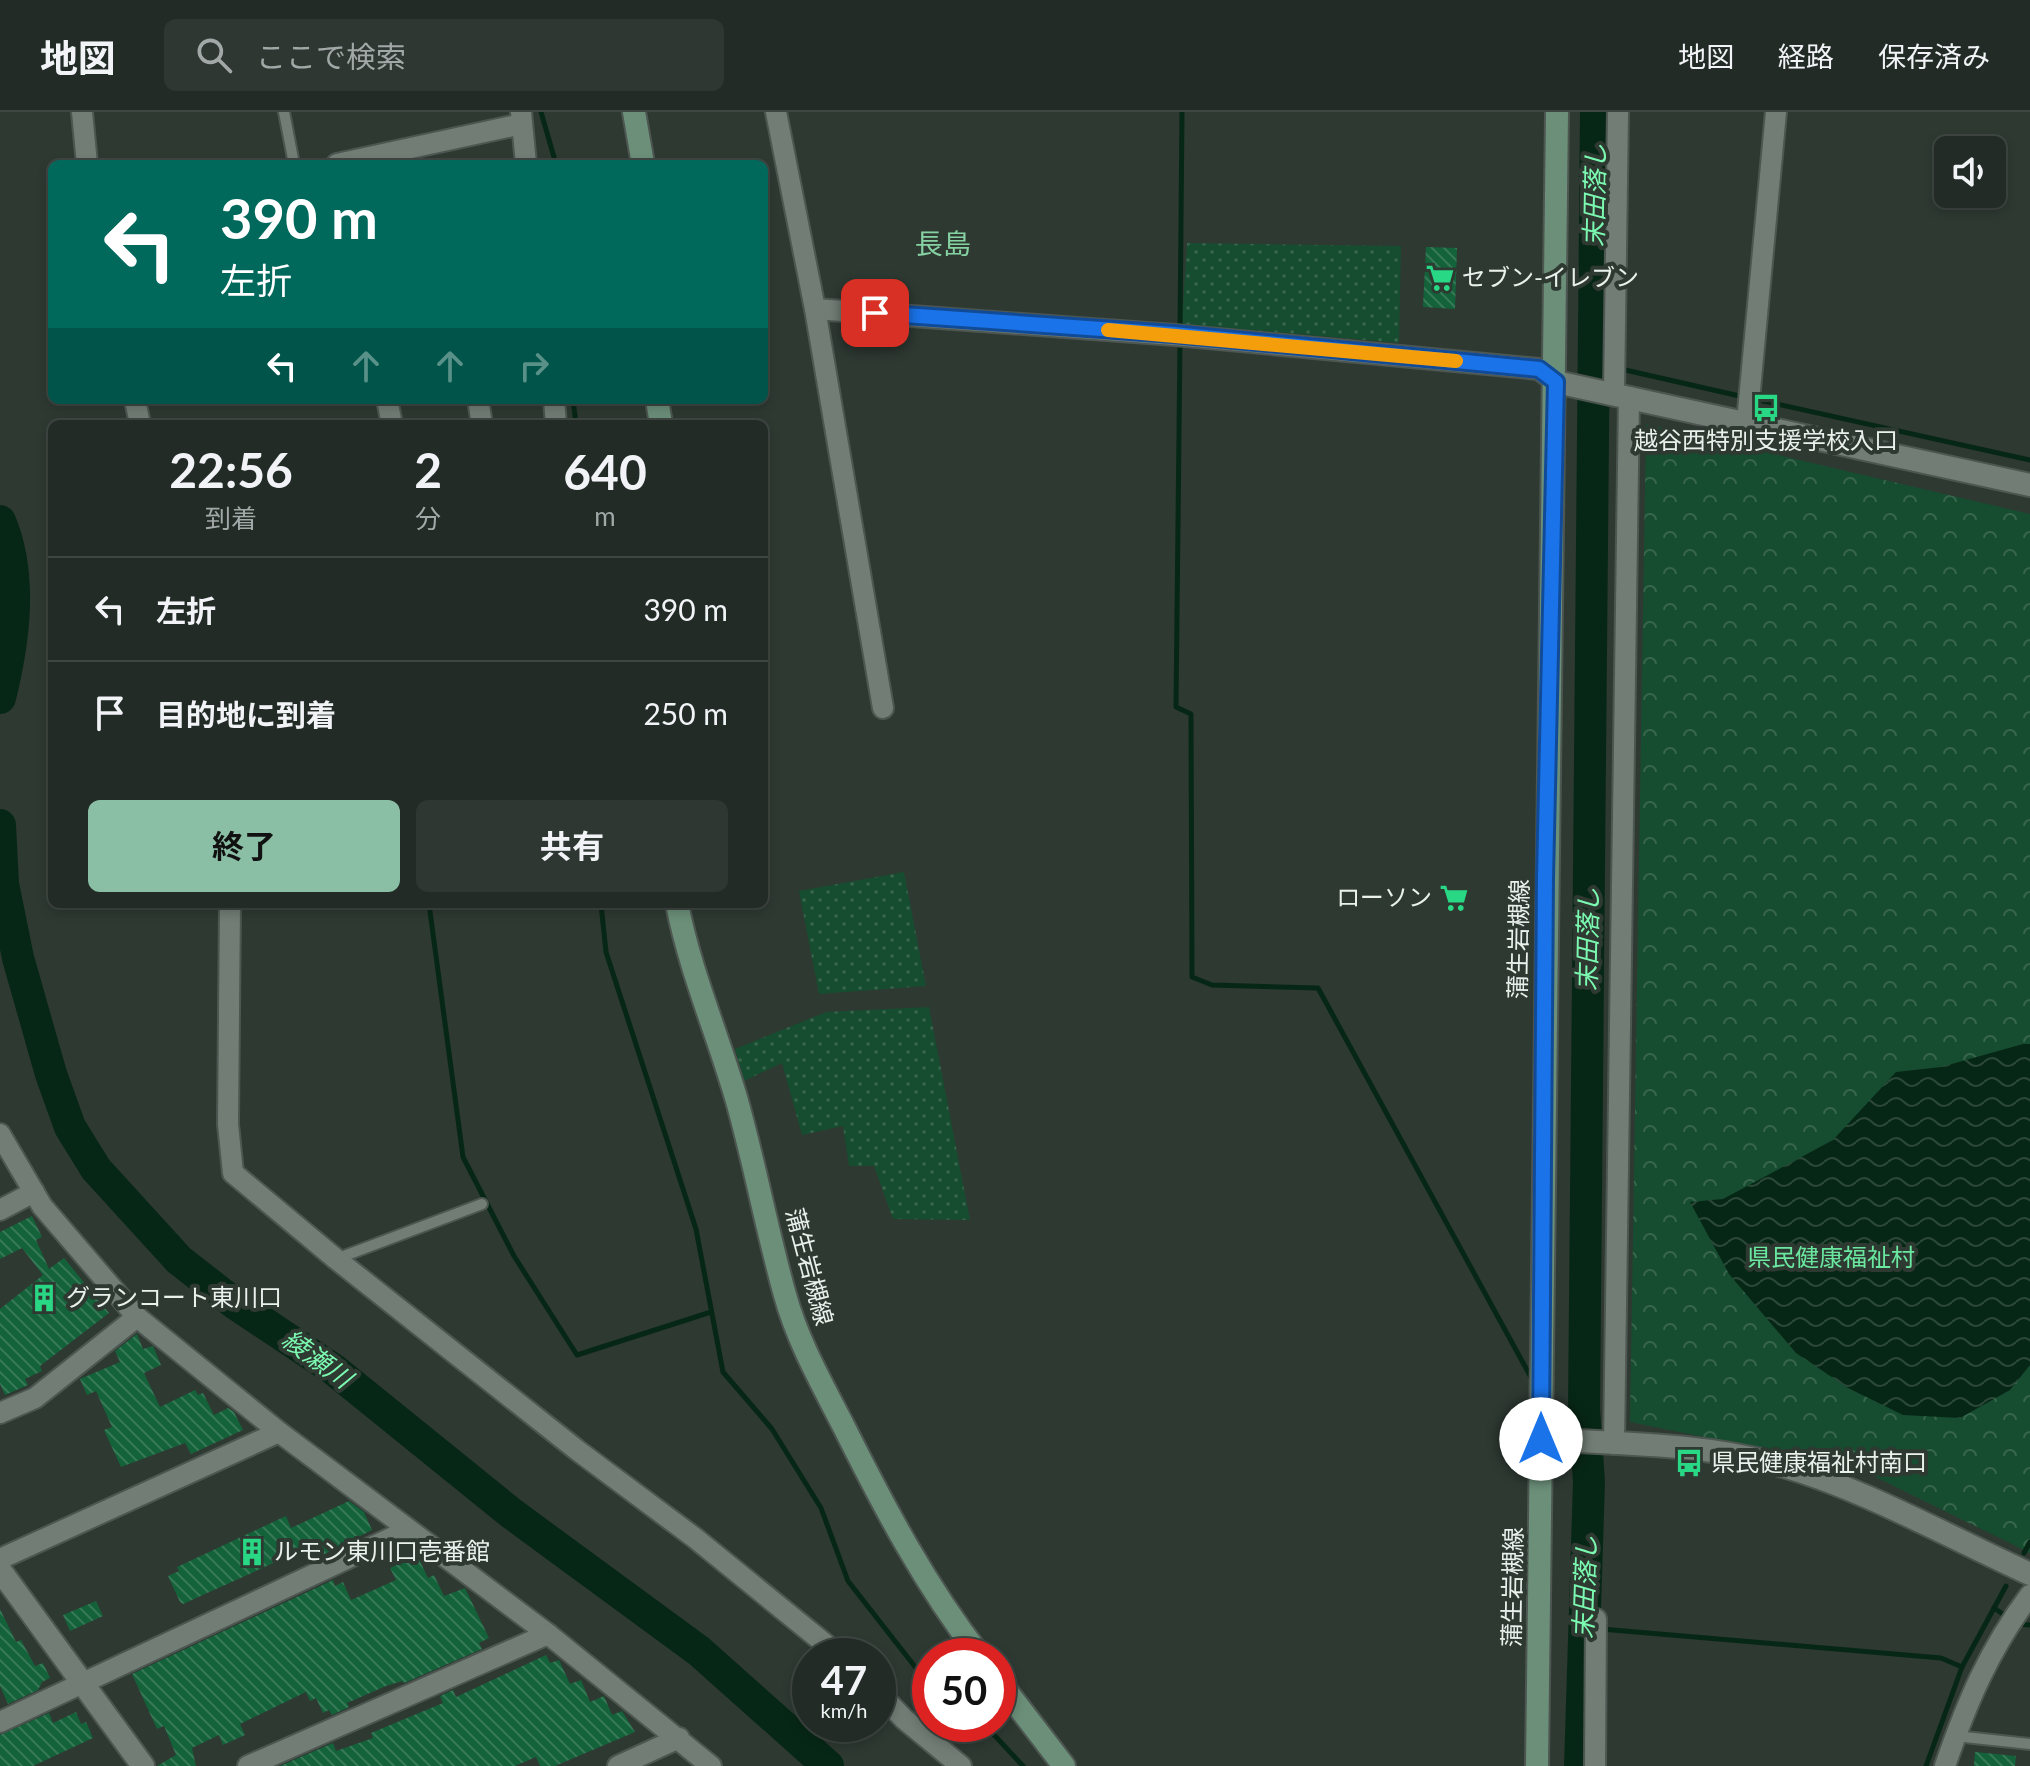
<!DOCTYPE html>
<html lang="ja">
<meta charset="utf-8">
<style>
:root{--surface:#222b26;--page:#2e3732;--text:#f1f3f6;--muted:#a2a7a7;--line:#3f4743;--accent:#8abfa5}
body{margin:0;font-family:Lato,"Noto Sans JP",sans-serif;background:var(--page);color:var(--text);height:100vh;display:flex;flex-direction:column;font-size:30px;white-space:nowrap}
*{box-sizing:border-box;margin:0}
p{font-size:26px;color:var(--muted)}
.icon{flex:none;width:44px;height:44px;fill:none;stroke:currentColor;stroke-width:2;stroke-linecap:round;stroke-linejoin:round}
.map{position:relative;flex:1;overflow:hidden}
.sheet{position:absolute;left:48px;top:308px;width:720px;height:488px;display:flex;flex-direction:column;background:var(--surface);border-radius:12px;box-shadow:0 4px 12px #0003,0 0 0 2px var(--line)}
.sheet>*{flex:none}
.guide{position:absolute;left:48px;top:48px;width:720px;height:244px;border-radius:12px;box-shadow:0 4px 12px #0003,0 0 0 2px var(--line);background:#00695c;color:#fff;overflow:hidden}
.buttons{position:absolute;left:1934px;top:24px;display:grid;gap:16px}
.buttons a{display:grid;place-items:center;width:72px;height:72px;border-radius:12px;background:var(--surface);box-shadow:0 4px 12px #0003,0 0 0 2px var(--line);font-size:40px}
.speed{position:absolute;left:792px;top:1526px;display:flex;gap:16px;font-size:40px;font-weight:700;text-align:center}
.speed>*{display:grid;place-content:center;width:104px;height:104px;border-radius:50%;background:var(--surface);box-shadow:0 4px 12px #0003,0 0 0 2px var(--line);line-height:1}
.speed small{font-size:20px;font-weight:400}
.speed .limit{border:12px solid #d22;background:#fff;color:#111}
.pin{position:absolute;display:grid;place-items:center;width:68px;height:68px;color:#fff;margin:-34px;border-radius:16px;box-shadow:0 4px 12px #0006}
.me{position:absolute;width:88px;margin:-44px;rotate:0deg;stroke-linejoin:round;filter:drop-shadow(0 0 6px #0008)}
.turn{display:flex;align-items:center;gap:28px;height:168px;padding:0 40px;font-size:36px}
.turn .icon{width:104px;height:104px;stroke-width:2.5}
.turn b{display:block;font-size:56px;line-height:68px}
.lanes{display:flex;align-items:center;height:76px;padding:0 40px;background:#0003;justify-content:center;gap:40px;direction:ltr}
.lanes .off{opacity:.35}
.eta{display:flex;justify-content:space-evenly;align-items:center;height:136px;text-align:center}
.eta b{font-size:48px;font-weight:700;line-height:56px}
.primary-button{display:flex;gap:16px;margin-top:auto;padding:16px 40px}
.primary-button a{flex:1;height:92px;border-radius:12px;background:var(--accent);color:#111;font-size:32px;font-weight:700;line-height:92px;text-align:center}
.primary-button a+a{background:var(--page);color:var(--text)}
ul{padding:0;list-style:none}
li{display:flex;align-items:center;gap:24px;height:104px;padding:0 40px;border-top:2px solid var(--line)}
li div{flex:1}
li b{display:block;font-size:30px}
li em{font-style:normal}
header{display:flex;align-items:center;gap:48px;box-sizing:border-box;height:112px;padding:0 40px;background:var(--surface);border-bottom:2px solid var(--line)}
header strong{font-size:38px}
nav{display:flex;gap:44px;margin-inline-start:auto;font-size:28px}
.search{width:560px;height:72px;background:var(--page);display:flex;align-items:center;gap:20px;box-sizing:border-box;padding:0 28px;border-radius:12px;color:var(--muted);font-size:30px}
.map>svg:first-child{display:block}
.grass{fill:url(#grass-dots)}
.park{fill:url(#park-crowns)}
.water{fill:url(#water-waves)}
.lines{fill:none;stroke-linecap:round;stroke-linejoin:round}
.stream{stroke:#072716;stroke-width:5}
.river{stroke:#072716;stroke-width:32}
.building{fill:url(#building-back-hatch)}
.service-casing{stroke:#4d5651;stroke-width:14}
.minor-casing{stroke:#4d5651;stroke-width:24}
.tertiary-casing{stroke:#4d5651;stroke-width:26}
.secondary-casing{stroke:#4d5651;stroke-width:26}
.service{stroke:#717d75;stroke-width:10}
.minor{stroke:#717d75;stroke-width:20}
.tertiary{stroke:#717d75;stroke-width:22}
.secondary{stroke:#6b8f79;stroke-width:22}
.route-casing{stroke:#114b97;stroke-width:20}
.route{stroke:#1a73e8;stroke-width:14}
.slow{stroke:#f59e0b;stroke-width:14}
.labels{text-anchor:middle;stroke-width:8;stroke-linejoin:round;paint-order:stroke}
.poi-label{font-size:24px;fill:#eaf1ed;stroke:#2e3932;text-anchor:start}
.street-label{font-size:24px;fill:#eaf1ed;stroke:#2e3932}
.park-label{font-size:24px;fill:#6ae8a0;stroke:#2e3932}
.water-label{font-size:26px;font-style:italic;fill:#7bf9b0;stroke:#2e3932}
.quarter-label{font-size:28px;fill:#87d2a3;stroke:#2e3932}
</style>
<header>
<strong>地図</strong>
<div class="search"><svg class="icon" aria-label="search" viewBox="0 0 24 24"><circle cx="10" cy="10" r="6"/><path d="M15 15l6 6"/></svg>ここで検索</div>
<nav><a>地図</a><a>経路</a><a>保存済み</a></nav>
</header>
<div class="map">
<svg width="2030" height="1654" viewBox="0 0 2030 1654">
<defs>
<pattern id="grass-dots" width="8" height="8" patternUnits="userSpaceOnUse" patternTransform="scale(2)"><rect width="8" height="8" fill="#164c2f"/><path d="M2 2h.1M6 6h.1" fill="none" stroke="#38664d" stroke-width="1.8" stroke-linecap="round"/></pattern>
<pattern id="park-crowns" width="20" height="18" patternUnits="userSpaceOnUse" patternTransform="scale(2)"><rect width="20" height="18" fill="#164c2f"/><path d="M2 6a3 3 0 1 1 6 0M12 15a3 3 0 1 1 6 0" fill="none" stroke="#38664d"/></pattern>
<pattern id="water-waves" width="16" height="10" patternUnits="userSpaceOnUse" patternTransform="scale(2)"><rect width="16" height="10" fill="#072716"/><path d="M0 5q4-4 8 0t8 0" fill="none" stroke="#2b4738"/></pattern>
<pattern id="building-back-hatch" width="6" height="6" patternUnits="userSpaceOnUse" patternTransform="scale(2)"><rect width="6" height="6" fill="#13623a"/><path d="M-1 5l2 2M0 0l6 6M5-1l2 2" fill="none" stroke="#367957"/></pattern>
</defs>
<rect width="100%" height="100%" fill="#2e3932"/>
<!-- grass -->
<g class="grass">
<polygon points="1187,131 1401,134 1399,231 1182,212"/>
<polygon points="904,760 926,874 819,882 799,779"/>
<polygon points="929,895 970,1108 893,1107 874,1054 849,1054 843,1014 802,1023 782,951 744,969 735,937 826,900"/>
</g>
<!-- park -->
<polygon class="park" points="1646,312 2030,402 2030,1441 1857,1356 1630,1310"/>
<!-- water -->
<polygon class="water" points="2023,932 2030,932 2030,1253 2010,1278 1960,1306 1903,1303 1848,1276 1796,1241 1729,1162 1690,1090 1723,1087 1833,1028 1896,960 1941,955"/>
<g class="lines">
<!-- stream -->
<g class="stream">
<polyline points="541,0 556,52"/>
<polyline points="1180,219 1182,0"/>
<polyline points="1180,229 1176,595 1191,602 1192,865 1212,873 1318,876 1533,1269"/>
<polyline points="1593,248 1608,253"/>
<polyline points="1621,257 1744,285"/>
<polyline points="1754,287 2030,348"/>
<polyline points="573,288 576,312"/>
<polyline points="429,792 463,1045 514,1144 577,1243 711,1200"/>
<polyline points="601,792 606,840 696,1117 723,1260 772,1317 821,1396 848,1469 916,1556 930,1568"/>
<polyline points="1550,1299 1562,1322"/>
<polyline points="1569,1334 1589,1370"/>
<polyline points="2024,1441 2030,1430"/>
<polyline points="1994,1496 2010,1507"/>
<polyline points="2018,1512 2030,1513"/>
<polyline points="1601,1517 1941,1546 1962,1555"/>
<polyline points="984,1612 1023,1654"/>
<polyline points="1926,1654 1962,1555 2006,1474"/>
</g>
<!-- river -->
<g class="river">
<path d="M 0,409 C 23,464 14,529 0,586"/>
<polyline points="0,713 3,772 18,846 51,962 70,1015 96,1057 179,1148 234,1191 333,1257 511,1401 699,1539 828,1654"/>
<polyline points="1580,1654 1589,1370 1584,1297 1596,0"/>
</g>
</g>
<!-- building -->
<g class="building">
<polygon points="1426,135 1457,136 1455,197 1423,195"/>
<polygon points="32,1104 42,1125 36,1128 49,1157 64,1146 109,1201 40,1254 42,1259 25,1267 28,1273 5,1283 0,1272 0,1197 43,1163 22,1136 0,1147 0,1120"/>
<polygon points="137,1222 143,1237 153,1234 161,1253 144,1261 160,1295 195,1278 198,1283 203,1281 214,1303 228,1296 234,1300 243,1318 191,1342 185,1331 121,1355 104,1318 112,1315 96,1279 87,1283 80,1267 120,1250 115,1239"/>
<polygon points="349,1389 364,1400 372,1418 309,1450 300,1439 183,1492 180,1490 168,1464 179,1459 177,1455 286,1404 291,1416"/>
<polygon points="417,1443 428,1466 434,1463 444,1484 465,1476 489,1526 479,1531 482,1537 404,1571 402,1569 386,1574 347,1591 349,1595 332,1603 329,1598 323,1601 316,1586 310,1589 306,1580 240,1612 245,1623 223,1633 219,1623 192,1636 196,1654 157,1654 176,1643 164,1614 157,1617 132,1562 333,1468 335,1474 343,1470 351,1488 396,1468 390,1456"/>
<polygon points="96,1489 103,1504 70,1519 63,1503"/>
<polygon points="0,1497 16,1530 21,1528 35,1554 43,1551 50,1566 42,1570 38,1578 8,1592 0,1574"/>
<polygon points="546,1543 550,1551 559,1548 570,1572 581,1568 590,1590 604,1584 612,1603 622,1599 635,1620 555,1654 540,1654 536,1645 515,1654 280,1654 333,1631 336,1639 373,1626 371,1621 443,1591 440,1584 453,1578 456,1585"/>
<polygon points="76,1600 81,1612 86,1610 93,1626 33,1654 0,1654 0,1623 49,1601 53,1611"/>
<polygon points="1975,1640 2016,1644 2015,1654 1974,1654"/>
</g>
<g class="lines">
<defs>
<g id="service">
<polyline points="284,0 294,52"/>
<polyline points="336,1147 482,1092"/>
<polyline points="1955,1624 2030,1632"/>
</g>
<g id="minor">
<polyline points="82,0 87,52"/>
<polyline points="521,0 526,52"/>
<polyline points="776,0 815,197 883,596"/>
<polyline points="337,52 522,12"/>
<polyline points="815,197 1175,223 1539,257 1556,270"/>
<polyline points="1614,282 1618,0"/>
<polyline points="135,288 140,312"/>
<polyline points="387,288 392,312"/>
<polyline points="478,288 482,312"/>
<polyline points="554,288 556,312"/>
<polyline points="1747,310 1776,0"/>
<polyline points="230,792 228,1012 233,1061 336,1147 577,1338 695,1426 840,1544"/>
<polyline points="0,1022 42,1094 137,1205 279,1320 548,1522 711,1654"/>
<polyline points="0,1098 34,1080"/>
<polyline points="0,1301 35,1286 137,1205"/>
<polyline points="1614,1332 1629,285"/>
<polyline points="0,1447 279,1320"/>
<polyline points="878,1580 904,1607 961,1654"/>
<polyline points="0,1610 408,1418"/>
<polyline points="248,1654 548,1522"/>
<polyline points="618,1654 679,1626"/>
<polyline points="1595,1654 1596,1507"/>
<path d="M 1945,1654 C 1967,1590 1989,1538 2030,1483"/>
</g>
<g id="tertiary">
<polyline points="1556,270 2030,373"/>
<path d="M 1541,1327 C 1618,1332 1697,1331 1772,1351 C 1857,1373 1949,1425 2030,1462"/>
<polyline points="0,1458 143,1654"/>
</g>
<g id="secondary">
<polyline points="634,0 643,52"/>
<polyline points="657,288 661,312"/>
<path d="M 677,792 C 690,859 718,923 737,989 C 755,1053 767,1119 785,1183 C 798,1230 822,1272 844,1315 C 884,1395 925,1473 980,1544"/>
<polyline points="998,1568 1064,1654"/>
<polyline points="1537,1654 1557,0"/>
</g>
</defs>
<!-- service casing -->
<use href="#service" class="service-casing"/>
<!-- minor casing -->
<use href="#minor" class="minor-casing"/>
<!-- tertiary casing -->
<use href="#tertiary" class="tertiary-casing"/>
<!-- secondary casing -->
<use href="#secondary" class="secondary-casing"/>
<!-- service -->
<use href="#service" class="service"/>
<!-- minor -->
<use href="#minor" class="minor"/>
<!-- tertiary -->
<use href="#tertiary" class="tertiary"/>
<!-- secondary -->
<use href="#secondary" class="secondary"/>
</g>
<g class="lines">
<defs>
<polyline id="route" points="875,201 1173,222 1539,257 1556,270 1545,766 1541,1327"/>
</defs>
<!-- route casing -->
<use href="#route" class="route-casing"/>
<!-- route -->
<use href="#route" class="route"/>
<!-- slow -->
<polyline class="slow" points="1108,218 1456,249"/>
</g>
<!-- icons -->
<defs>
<symbol id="supermarket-bare" viewBox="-9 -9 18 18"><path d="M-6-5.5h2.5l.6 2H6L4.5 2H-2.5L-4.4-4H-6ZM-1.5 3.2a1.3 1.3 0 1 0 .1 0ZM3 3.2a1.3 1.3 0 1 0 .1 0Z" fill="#29d885" stroke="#2e3932" stroke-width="2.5" paint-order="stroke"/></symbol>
<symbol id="bus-bare" viewBox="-9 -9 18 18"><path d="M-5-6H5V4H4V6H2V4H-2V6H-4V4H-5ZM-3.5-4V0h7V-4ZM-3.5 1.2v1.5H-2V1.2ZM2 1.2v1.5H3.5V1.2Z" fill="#29d885" stroke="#2e3932" stroke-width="2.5" paint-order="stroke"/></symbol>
<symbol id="building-bare" viewBox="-9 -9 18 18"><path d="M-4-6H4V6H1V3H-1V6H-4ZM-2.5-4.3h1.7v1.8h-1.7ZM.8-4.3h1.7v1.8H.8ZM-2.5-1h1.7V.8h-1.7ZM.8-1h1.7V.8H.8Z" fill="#29d885" stroke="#2e3932" stroke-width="2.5" paint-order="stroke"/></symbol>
</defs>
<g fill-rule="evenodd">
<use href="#supermarket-bare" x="1420" y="146" width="40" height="40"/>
<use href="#bus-bare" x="1746" y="276" width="40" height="40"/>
<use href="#supermarket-bare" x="1434" y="766" width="40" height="40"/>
<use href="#building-bare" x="24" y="1166" width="40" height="40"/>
<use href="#bus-bare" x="1669" y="1331" width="40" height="40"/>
<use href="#building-bare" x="232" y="1420" width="40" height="40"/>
</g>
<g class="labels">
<!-- poi labels -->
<g class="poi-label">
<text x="1462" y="174">セブン-イレブン</text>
<text x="1766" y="337" text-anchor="middle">越谷西特別支援学校入口</text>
<text x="1432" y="794" text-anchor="end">ローソン</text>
<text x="66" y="1194">グランコート東川口</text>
<text x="1711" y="1359">県民健康福祉村南口</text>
<text x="274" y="1448">ルモン東川口壱番館</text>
</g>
<!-- street labels -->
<g class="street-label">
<text transform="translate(1519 827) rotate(-89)" y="8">蒲生岩槻線</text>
<text transform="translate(809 1155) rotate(75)" y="8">蒲生岩槻線</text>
<text transform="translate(1513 1475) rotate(-89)" y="8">蒲生岩槻線</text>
</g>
<!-- park labels -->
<g class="park-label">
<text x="1831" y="1154">県民健康福祉村</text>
</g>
<!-- water labels -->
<g class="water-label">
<text transform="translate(1595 83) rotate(-89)" y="9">末田落し</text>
<text transform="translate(1588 827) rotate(-89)" y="9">末田落し</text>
<text transform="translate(317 1247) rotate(36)" y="9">綾瀬川</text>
<text transform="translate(1585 1475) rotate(-88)" y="9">末田落し</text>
</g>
<!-- quarter labels -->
<g class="quarter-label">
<text x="943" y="142">長島</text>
</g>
</g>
</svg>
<div class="buttons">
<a><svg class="icon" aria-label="sound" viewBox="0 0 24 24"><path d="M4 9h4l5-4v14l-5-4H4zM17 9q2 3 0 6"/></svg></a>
</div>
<div class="speed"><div>47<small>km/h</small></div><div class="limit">50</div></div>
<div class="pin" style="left:875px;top:201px;background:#d93025"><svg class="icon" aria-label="arrive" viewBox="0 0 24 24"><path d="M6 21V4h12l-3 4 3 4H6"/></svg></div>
<svg class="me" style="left:1541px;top:1327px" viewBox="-20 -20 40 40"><circle r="19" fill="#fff"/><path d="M0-13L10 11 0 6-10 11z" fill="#1a73e8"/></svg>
<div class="guide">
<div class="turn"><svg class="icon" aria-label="left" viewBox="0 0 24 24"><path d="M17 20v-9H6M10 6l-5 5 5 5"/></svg><div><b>390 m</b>左折</div></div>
<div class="lanes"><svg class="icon" aria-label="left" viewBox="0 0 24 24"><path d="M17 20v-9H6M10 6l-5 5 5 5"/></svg><svg class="icon off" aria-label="ahead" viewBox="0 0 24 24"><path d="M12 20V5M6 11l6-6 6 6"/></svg><svg class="icon off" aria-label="ahead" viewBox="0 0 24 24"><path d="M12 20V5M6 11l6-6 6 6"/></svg><svg class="icon off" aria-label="right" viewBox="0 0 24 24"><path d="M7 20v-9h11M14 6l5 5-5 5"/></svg></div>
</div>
<section class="sheet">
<div class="eta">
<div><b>22:56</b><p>到着</p></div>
<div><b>2</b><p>分</p></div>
<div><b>640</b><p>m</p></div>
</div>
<ul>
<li><svg class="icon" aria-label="left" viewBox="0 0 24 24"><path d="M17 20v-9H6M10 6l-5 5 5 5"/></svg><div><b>左折</b></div><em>390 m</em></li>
<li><svg class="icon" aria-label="arrive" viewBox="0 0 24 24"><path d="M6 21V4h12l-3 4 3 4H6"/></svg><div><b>目的地に到着</b></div><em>250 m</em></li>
</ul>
<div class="primary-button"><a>終了</a><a>共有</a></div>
</section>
</div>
